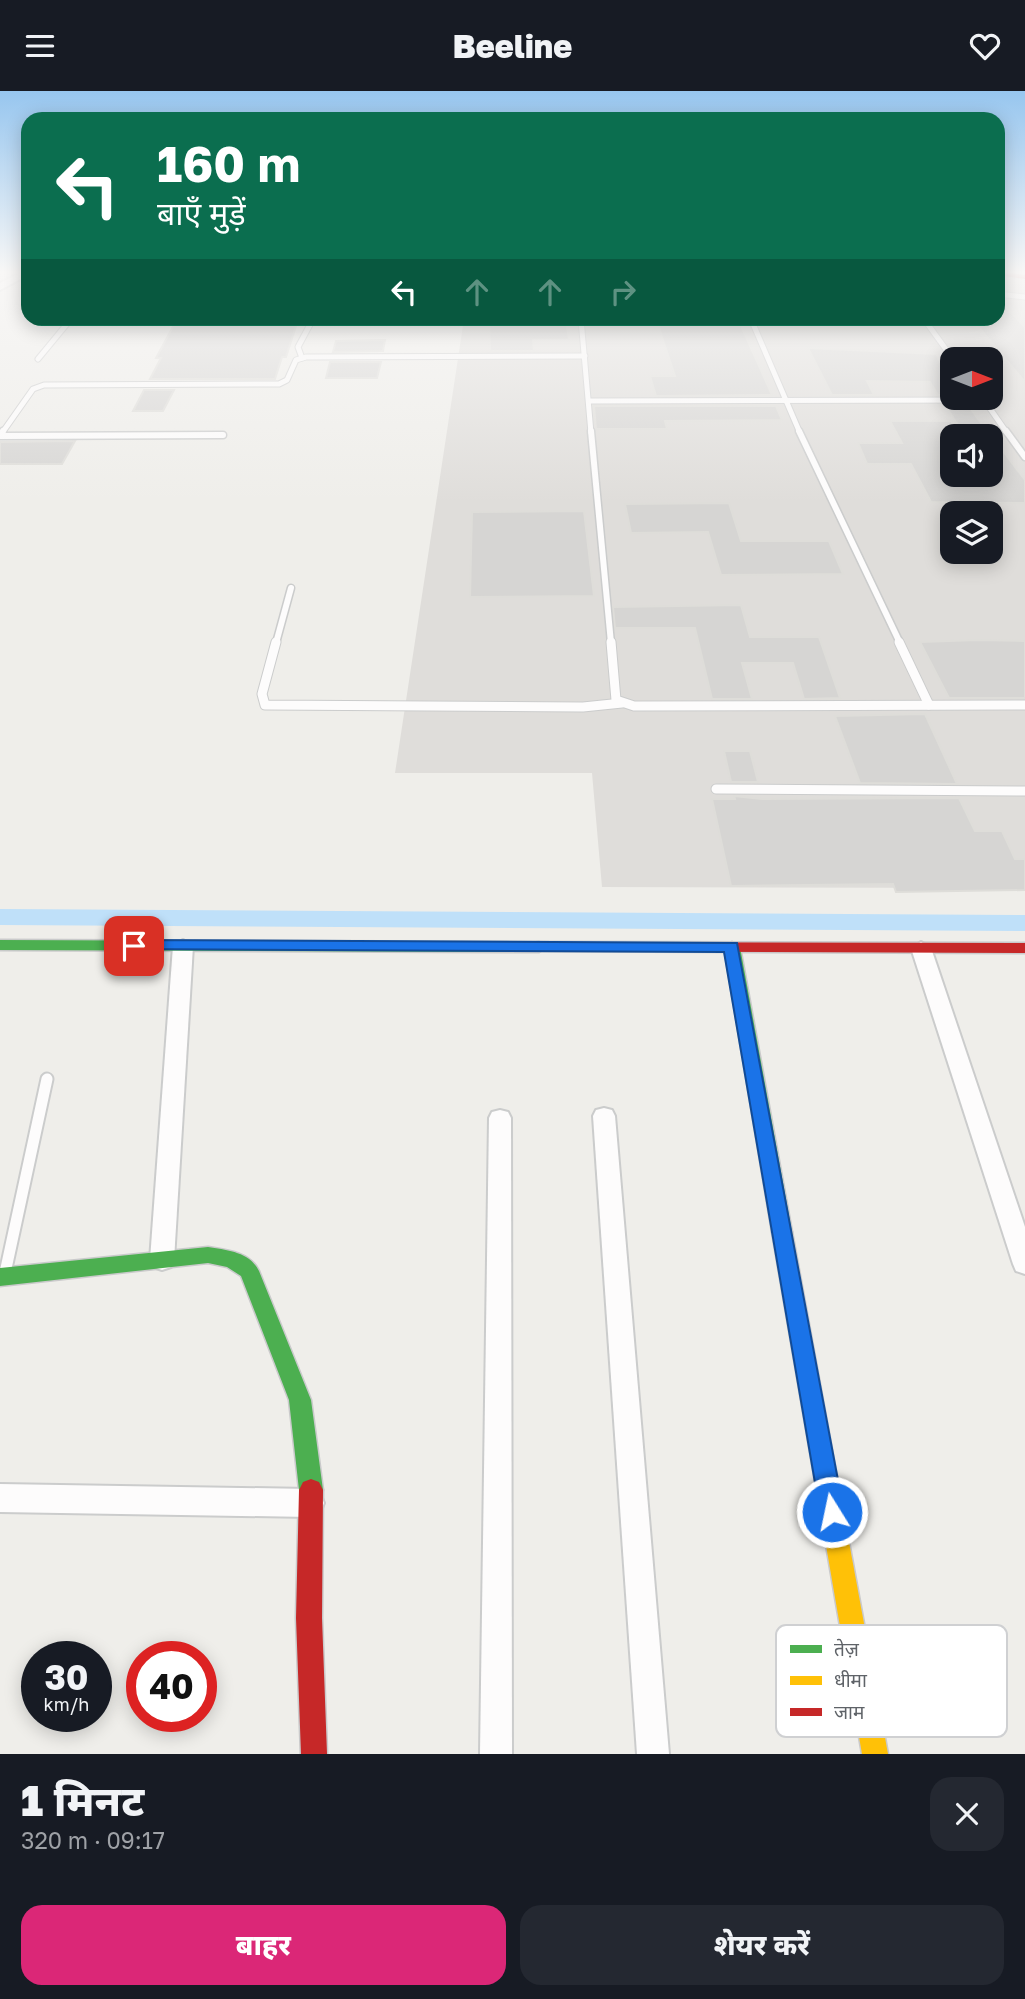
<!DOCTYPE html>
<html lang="hi">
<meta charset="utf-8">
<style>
:root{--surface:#171b24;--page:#242831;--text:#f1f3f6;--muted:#9ea1a6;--accent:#db2777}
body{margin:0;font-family:"Golos Text","Noto Sans Devanagari",sans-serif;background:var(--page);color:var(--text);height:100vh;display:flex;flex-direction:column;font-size:26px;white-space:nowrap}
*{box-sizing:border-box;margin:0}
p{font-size:23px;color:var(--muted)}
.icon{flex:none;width:38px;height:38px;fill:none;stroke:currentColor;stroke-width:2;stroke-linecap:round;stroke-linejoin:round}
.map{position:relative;height:1663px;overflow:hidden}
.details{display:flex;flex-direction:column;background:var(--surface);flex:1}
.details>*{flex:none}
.guide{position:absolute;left:21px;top:21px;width:984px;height:214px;border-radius:21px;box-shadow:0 4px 18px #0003;background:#0b6e4f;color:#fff;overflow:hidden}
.needle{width:46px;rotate:90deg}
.tools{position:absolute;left:940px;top:256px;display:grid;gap:14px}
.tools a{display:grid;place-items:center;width:63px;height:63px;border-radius:14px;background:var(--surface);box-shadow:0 4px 18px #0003;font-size:35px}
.speed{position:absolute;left:21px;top:1550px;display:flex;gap:14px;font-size:35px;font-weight:700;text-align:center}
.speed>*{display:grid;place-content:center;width:91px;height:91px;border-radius:50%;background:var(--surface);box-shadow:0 4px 18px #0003;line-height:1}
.speed small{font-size:18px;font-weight:400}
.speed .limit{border:10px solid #d22;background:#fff;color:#111}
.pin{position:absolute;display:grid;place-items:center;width:60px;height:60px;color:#fff;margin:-30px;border-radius:14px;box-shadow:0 4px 10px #0006}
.me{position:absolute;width:77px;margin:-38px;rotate:350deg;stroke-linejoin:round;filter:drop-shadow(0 0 5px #0008)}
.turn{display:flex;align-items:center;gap:24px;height:147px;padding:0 21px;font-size:32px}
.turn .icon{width:91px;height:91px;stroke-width:2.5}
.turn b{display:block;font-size:49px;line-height:60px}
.lanes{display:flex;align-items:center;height:66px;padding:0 21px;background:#0003;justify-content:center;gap:35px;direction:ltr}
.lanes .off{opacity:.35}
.round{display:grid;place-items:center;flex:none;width:74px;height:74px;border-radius:21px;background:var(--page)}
.overview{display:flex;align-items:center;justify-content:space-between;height:119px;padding:0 21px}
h1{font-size:42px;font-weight:800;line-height:52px}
.action{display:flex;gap:14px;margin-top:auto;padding:14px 21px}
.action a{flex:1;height:80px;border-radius:21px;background:var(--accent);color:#fff;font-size:28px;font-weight:800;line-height:80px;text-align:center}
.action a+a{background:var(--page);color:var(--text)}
header{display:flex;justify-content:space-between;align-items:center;height:91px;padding:0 21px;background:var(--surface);font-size:32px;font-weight:800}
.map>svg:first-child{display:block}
.industrial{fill:#dfddda;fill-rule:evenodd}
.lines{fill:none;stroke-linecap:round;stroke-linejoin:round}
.canal{fill:#bfe0f9;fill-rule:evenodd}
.building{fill:#d6d5d3;stroke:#deddd9;stroke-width:2}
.lane-far3-casing{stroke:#cbcccc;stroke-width:7}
.lane-far2-casing{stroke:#cbcccc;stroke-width:9}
.lane-far1-casing{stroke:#cbcccc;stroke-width:11}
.lane-casing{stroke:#cbcccc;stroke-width:15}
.street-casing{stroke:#cbcccc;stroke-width:4}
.fast-casing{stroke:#cacacb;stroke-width:3}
.slow-casing{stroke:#cacacb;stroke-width:3}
.jam-casing{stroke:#cacacb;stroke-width:3}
.lane-far3{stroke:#fdfcfc;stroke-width:5}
.lane-far2{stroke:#fdfcfc;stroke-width:6}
.lane-far1{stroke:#fdfcfc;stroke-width:9}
.lane{stroke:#fdfcfc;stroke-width:11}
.street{fill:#fdfcfc;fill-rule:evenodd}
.fast{fill:#4caf50;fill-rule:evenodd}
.slow{fill:#ffc107;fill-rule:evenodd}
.jam{fill:#c62828;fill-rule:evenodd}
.route{fill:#1a73e8;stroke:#114b97;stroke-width:2}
.key{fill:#fff;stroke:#cfd0d2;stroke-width:2}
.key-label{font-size:19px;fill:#5f6368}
</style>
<header><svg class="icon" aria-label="menu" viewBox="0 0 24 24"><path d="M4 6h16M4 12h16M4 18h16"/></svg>Beeline<svg class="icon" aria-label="heart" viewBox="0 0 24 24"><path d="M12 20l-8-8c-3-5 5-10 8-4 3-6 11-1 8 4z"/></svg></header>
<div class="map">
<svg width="1025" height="1663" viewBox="0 0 1025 1663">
<rect width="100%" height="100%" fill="#efeeea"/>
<!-- industrial -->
<path class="industrial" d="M 998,180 L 1025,180 L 1025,797 L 602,796 L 592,682 L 395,682 L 464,228 L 998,228 ZM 952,268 L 990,268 L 990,306 L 952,306 ZM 952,345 L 990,345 L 990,383 L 952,383 ZM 952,422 L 990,422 L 990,460 L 952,460 Z"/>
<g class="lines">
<!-- canal -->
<polygon class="canal" points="0,818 1025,824 1025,840 0,834"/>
</g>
<!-- building -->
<g class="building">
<polygon points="998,208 1025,236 1025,291 972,228 998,228"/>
<polygon points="489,228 566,228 569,249 533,249 534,260 490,260"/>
<polygon points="656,228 738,228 772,304 656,305 650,285 675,285"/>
<polygon points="298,229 286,266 282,266 275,288 150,288 161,267 156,267 176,230"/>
<polygon points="385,249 383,260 333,261 336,250"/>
<polygon points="808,257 936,263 943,276 948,276 952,283 952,304 938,304 930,291 867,290 874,304 832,304"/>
<polygon points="330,271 381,271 377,287 326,287"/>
<polygon points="144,299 174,299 163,320 133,320"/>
<polygon points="945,314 968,314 990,345 965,345"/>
<polygon points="594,315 776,315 782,329 665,330 667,338 596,338"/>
<polygon points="890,330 952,330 952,383 990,383 990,343 1025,389 1025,412 931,411 911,373 867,373 858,352 902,352"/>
<polygon points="75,350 62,373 0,373 0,351"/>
<polygon points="729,412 741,450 829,450 843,483 721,484 708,441 631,442 625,413"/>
<polygon points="584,420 594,505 470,506 472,421"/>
<polygon points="741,514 750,546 819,546 840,607 804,608 793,572 742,572 752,608 712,608 695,537 615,537 613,516"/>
<polygon points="978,549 1025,550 1025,607 949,607 920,551"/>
<polygon points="925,623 957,693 860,692 835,625"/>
<polygon points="724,660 750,660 758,691 731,691"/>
<polygon points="734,705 762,708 959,707 975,740 1002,740 1015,768 1025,768 1025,799 896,801 893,793 731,795 712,708 735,708"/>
</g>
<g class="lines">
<defs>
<g id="lane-far3">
<polyline points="998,203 1025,206"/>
<polyline points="581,228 591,342"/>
<polyline points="751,228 800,342"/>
<polyline points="924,228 953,268"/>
<polyline points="302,267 298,256 313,228"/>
<polyline points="38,268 71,228"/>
<polyline points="982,306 1007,342"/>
<polyline points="589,310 984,309"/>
<polyline points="2,342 33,298 44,294 279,293 287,289 296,269 306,266 585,265"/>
</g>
<g id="lane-far2">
<polyline points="591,340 611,552"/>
<polyline points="799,340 900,552"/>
<polyline points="1006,340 1025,366"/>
<polyline points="0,344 3,340"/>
<polyline points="0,345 223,344"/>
<polyline points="276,552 291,497"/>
</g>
<g id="lane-far1">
<polyline points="276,551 262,603 265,614 583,616 622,612"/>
<polyline points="611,551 616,609 634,615 1025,614"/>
<polyline points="899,551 929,614"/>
<polyline points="716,698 1025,700"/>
</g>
<polyline id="lane" points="5,1182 47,988"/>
<g id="street">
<polygon points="24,180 28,180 28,184 0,199 0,192"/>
<polygon points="183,849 193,855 174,1169 171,1176 162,1179 153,1176 150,1169 173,855"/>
<polygon points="921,851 931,857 1025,1136 1025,1183 1016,1180 1013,1173 911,857"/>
<polygon points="604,1017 612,1019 615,1025 669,1663 637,1663 593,1025 596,1019"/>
<polygon points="500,1019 508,1021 511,1027 512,1663 480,1663 489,1027 492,1021"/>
<polygon points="0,1393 310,1398 320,1402 324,1412 320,1422 310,1426 0,1421"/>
</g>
<g id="fast">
<polygon points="0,849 539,851 547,856 539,861 0,859"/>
<polygon points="732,851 740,856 792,1141 789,1147 782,1149 775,1147 772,1141 724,856"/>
<path d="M 208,1156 C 227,1159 250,1161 259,1180 L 311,1309 L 323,1399 L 319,1407 L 311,1410 L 303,1407 L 299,1399 L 289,1309 L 241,1185 L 227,1176 L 208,1172 L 0,1195 L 0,1177 Z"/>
</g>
<polygon id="slow" points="782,1133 789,1135 792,1141 888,1663 862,1663 772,1141 775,1135"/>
<g id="jam">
<polygon points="998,180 1025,184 1025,188 998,184"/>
<polygon points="539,851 1025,852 1025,862 533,860 531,856 533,852"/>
<polygon points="311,1388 319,1391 323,1399 322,1527 327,1663 301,1663 296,1527 299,1399 303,1391"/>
</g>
</defs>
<!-- lane-far3 casing -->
<use href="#lane-far3" class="lane-far3-casing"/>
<!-- lane-far2 casing -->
<use href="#lane-far2" class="lane-far2-casing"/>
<!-- lane-far1 casing -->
<use href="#lane-far1" class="lane-far1-casing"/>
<!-- lane casing -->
<use href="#lane" class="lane-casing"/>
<!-- street casing -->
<use href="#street" class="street-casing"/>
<!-- fast casing -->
<use href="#fast" class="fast-casing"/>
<!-- slow casing -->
<use href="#slow" class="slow-casing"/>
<!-- jam casing -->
<use href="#jam" class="jam-casing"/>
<!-- lane-far3 -->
<use href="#lane-far3" class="lane-far3"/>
<!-- lane-far2 -->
<use href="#lane-far2" class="lane-far2"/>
<!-- lane-far1 -->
<use href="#lane-far1" class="lane-far1"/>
<!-- lane -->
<use href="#lane" class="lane"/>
<!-- street -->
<use href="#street" class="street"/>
<!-- fast -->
<use href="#fast" class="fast"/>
<!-- slow -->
<use href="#slow" class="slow"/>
<!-- jam -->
<use href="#jam" class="jam"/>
</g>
<!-- sky -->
<linearGradient id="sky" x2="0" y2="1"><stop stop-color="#97c6ef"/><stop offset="0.44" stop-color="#f8f7f6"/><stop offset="1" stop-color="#f8f7f6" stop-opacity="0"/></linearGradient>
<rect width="1025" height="412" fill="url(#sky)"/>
<!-- route -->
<polygon class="route" points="134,849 737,852 844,1421 840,1429 832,1433 823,1429 820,1421 724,861 128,858 125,855"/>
<!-- legend -->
<rect x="776" y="1534" width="231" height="112" rx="10" class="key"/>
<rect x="790" y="1554" width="32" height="8" fill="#4caf50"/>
<rect x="790" y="1585" width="32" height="9" fill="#ffc107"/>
<rect x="790" y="1617" width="32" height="8" fill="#c62828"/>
<g class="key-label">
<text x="834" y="1565">तेज़</text>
<text x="834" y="1596">धीमा</text>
<text x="834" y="1628">जाम</text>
</g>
</svg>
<div class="tools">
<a><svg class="needle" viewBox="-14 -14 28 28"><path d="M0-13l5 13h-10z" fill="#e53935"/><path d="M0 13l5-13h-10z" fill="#9ea1a6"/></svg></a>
<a><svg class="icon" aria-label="sound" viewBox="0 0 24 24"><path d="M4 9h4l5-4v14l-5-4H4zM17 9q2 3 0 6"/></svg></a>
<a><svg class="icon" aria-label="layers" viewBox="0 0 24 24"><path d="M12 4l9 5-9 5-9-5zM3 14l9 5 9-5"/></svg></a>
</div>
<div class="speed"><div>30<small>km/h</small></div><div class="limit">40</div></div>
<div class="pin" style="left:134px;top:855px;background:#d93025"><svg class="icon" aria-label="arrive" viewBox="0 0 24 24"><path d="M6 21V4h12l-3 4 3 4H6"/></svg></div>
<svg class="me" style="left:832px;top:1421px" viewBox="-20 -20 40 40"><circle r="17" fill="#1a73e8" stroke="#fff" stroke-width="3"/><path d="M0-11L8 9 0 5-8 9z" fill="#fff"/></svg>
<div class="guide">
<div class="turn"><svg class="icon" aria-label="left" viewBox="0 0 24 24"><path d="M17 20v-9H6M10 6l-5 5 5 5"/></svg><div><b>160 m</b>बाएँ मुड़ें</div></div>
<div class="lanes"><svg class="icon" aria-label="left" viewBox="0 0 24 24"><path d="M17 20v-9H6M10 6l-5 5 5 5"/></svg><svg class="icon off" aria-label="ahead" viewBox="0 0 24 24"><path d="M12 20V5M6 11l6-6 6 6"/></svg><svg class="icon off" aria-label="ahead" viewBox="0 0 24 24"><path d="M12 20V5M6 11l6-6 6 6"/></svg><svg class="icon off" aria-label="right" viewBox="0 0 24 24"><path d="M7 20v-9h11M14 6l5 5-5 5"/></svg></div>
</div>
</div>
<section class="details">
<div class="overview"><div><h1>1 मिनट</h1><p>320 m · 09:17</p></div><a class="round"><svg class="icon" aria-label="close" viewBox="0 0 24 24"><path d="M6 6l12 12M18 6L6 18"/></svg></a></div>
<div class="action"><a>बाहर</a><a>शेयर करें</a></div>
</section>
